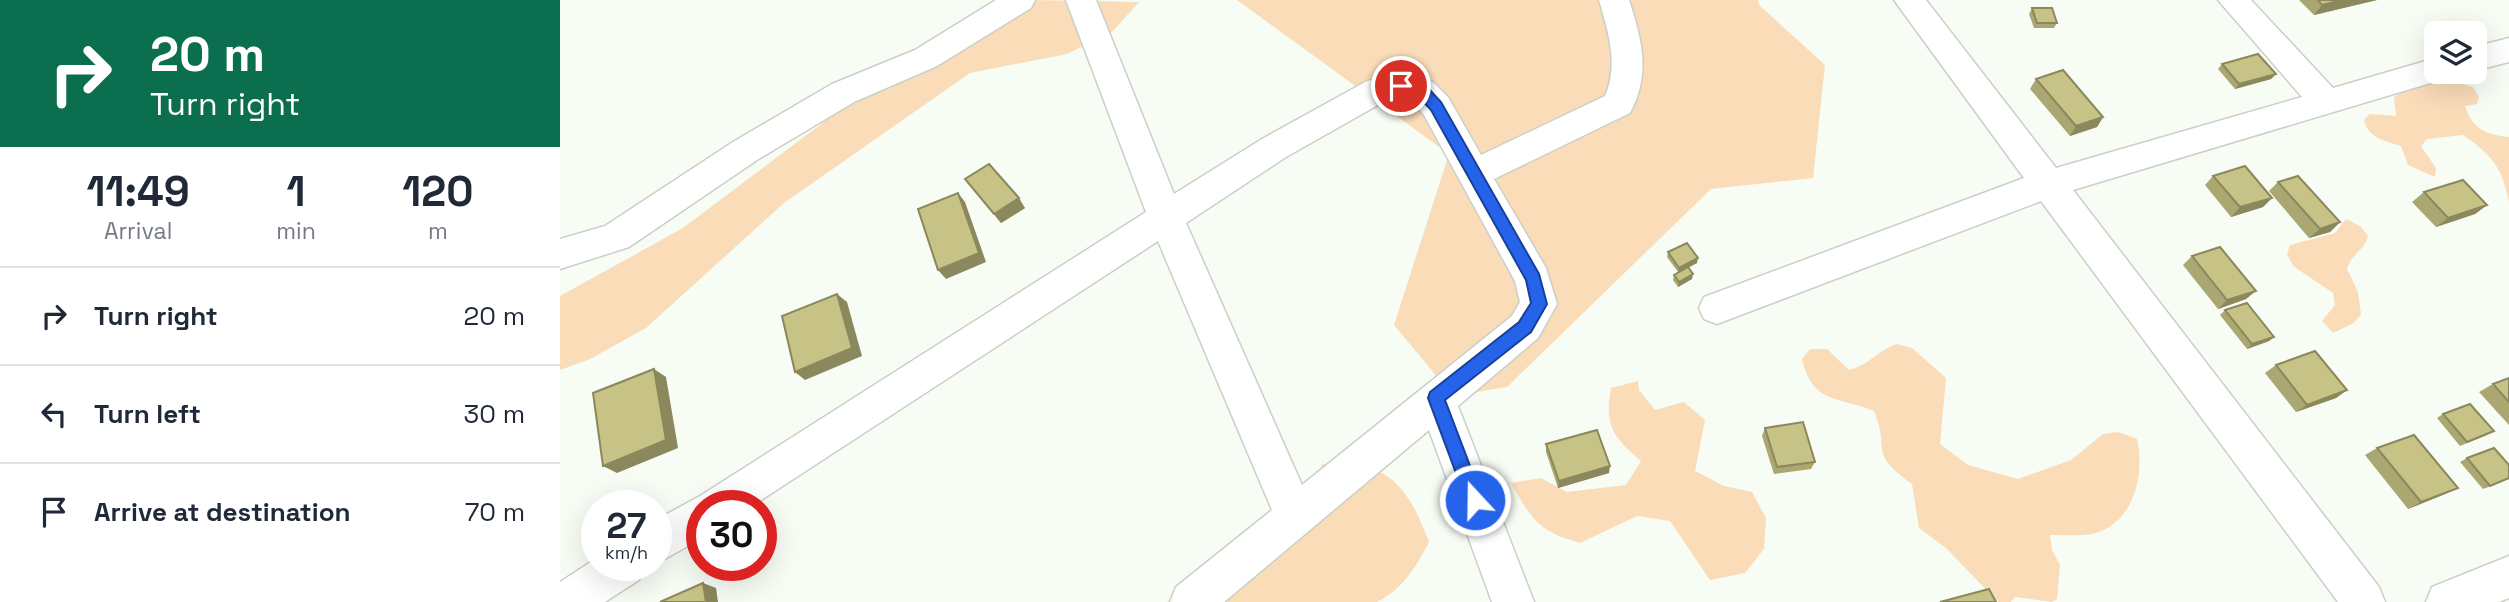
<!DOCTYPE html>
<style>
:root{--surface:#fff;--page:#f6f6f7;--text:#1f2937;--muted:#747a83;--line:#e0e1e3}
body{margin:0;font-family:"Space Grotesk",sans-serif;background:var(--page);color:var(--text);height:100vh;display:flex;flex-direction:column;font-size:26px;white-space:nowrap}
*{box-sizing:border-box;margin:0}
p{font-size:23px;color:var(--muted)}
.icon{flex:none;width:38px;height:38px;fill:none;stroke:currentColor;stroke-width:2;stroke-linecap:round;stroke-linejoin:round}
.map{position:relative;flex:1;overflow:hidden}
.side{display:flex;flex-direction:column;background:var(--surface);width:560px}
.side>*{flex:none}
.top-card{background:#0b6e4f;color:#fff;overflow:hidden}
.fabs{position:absolute;left:1864px;top:21px;display:grid;gap:14px}
.fabs a{display:grid;place-items:center;width:63px;height:63px;border-radius:10px;background:var(--surface);box-shadow:0 7px 28px #0002;font-size:35px}
.speed{position:absolute;left:21px;top:490px;display:flex;gap:14px;font-size:35px;font-weight:700;text-align:center}
.speed>*{display:grid;place-content:center;width:91px;height:91px;border-radius:50%;background:var(--surface);box-shadow:0 7px 28px #0002;line-height:1}
.speed small{font-size:18px;font-weight:400}
.speed .limit{border:10px solid #d22;background:#fff;color:#111}
.pin{position:absolute;display:grid;place-items:center;width:60px;height:60px;color:#fff;margin:-30px;border:4px solid #fff;border-radius:50%;box-shadow:0 2px 7px #0007}
.me{position:absolute;width:77px;margin:-38px;rotate:339deg;stroke-linejoin:round;filter:drop-shadow(0 0 5px #0008)}
.turn{display:flex;align-items:center;gap:24px;height:147px;padding:0 35px;font-size:32px}
.turn .icon{width:91px;height:91px;stroke-width:2.5}
.turn b{display:block;font-size:49px;line-height:60px}
.eta{display:flex;justify-content:space-evenly;align-items:center;height:119px;text-align:center}
.eta b{font-size:42px;font-weight:700;line-height:49px}
ul{padding:0;list-style:none}
li{display:flex;align-items:center;gap:21px;height:98px;padding:0 35px;border-top:2px solid var(--line)}
li div{flex:1}
li b{display:block;font-size:26px}
li em{font-style:normal}
main{display:flex;flex:1;min-height:0}
.map>svg:first-child{display:block}
.green{fill:#fadcb9}
.lines{fill:none;stroke-linecap:round;stroke-linejoin:round}
.minor-casing{stroke:#cad0c8;stroke-width:3}
.minor{fill:#fff;fill-rule:evenodd}
.wall{fill:#aba772}
.shaded-wall{fill:#8b885d}
.building{fill:#c7c285;stroke:#8b885d;stroke-width:2}
.route{fill:#2563eb;stroke:#184099;stroke-width:2}
</style>
<main>
<section class="side">
<div class="top-card">
<div class="turn"><svg class="icon" aria-label="right" viewBox="0 0 24 24"><path d="M7 20v-9h11M14 6l5 5-5 5"/></svg><div><b>20 m</b>Turn right</div></div>
</div>
<div class="eta">
<div><b>11:49</b><p>Arrival</p></div>
<div><b>1</b><p>min</p></div>
<div><b>120</b><p>m</p></div>
</div>
<ul>
<li><svg class="icon" aria-label="right" viewBox="0 0 24 24"><path d="M7 20v-9h11M14 6l5 5-5 5"/></svg><div><b>Turn right</b></div><em>20 m</em></li>
<li><svg class="icon" aria-label="left" viewBox="0 0 24 24"><path d="M17 20v-9H6M10 6l-5 5 5 5"/></svg><div><b>Turn left</b></div><em>30 m</em></li>
<li><svg class="icon" aria-label="arrive" viewBox="0 0 24 24"><path d="M6 21V4h12l-3 4 3 4H6"/></svg><div><b>Arrive at destination</b></div><em>70 m</em></li>
</ul>
</section>
<div class="map">
<svg width="1949" height="602" viewBox="0 0 1949 602">
<rect width="100%" height="100%" fill="#f7fdf4"/>
<!-- green -->
<g class="green">
<polygon points="472,0 579,2 552,32 507,54 410,73 224,203 86,328 30,359 0,370 0,296 123,228 341,64"/>
<polygon points="677,0 1198,0 1199,5 1265,65 1253,178 1151,189 947,387 893,396 834,325 889,154"/>
<path d="M 1899,83 L 1913,87 L 1919,97 L 1917,104 L 1905,106 C 1912,129 1927,135 1949,137 L 1949,202 C 1942,167 1932,155 1903,135 L 1867,139 L 1861,146 L 1876,168 L 1875,177 L 1848,165 L 1841,146 C 1825,141 1808,138 1804,120 L 1810,114 L 1836,116 L 1834,97 C 1854,83 1875,83 1899,83 Z"/>
<path d="M 1786,219 L 1800,226 L 1808,236 C 1805,250 1791,254 1787,269 L 1798,292 L 1801,314 L 1794,323 L 1773,333 L 1762,321 L 1775,305 L 1773,293 L 1733,266 L 1727,254 L 1730,245 L 1775,233 Z"/>
<path d="M 1337,344 L 1352,348 L 1386,378 L 1380,444 L 1408,465 L 1458,479 L 1511,460 L 1543,434 L 1558,432 L 1577,439 C 1585,472 1575,519 1539,532 C 1525,537 1505,535 1490,535 L 1492,550 L 1500,565 L 1497,599 L 1492,602 L 1455,597 L 1451,602 L 1438,602 L 1386,548 L 1359,528 L 1352,484 C 1307,451 1331,453 1314,411 C 1278,396 1253,405 1242,359 L 1250,349 L 1267,349 L 1289,370 C 1309,365 1318,350 1337,344 Z"/>
<path d="M 1078,381 L 1079,390 L 1095,410 L 1124,402 L 1145,420 L 1135,471 L 1164,486 L 1192,492 L 1206,518 L 1204,549 L 1185,573 L 1150,580 L 1110,521 L 1077,516 L 1020,543 C 978,531 972,520 951,483 L 981,478 L 1007,492 L 1066,485 L 1081,461 C 1053,437 1044,426 1051,388 Z"/>
<path d="M 762,464 C 778,465 802,463 816,470 C 846,483 858,514 869,542 C 856,567 843,589 817,602 L 607,602 L 646,581 L 754,491 Z"/>
</g>
<g class="lines">
<defs>
<g id="minor">
<polygon points="436,0 475,0 471,8 377,66 294,102 197,160 69,247 0,269 0,239 45,226 173,142 272,84 355,50"/>
<path d="M 506,0 L 536,0 L 614,194 L 702,139 L 807,81 L 841,74 L 873,82 L 888,97 L 921,155 L 1045,96 C 1059,64 1048,31 1039,0 L 1069,0 C 1082,40 1091,74 1070,113 L 934,179 L 986,268 L 997,304 L 978,338 L 898,406 L 974,602 L 932,602 L 869,430 L 664,602 L 610,602 L 616,587 L 712,510 L 598,241 L 192,506 L 142,506 L 142,538 L 96,564 L 96,520 L 140,496 L 586,212 ZM 841,98 L 851,101 L 864,115 L 955,281 L 960,302 L 952,316 L 742,485 L 626,223 L 726,157 L 825,101 Z"/>
<polygon points="1334,0 1366,0 1496,168 1742,97 1658,0 1691,0 1773,88 1876,58 1876,72 1891,72 1887,78 1513,190 1819,587 1825,602 1778,602 1481,201 1157,324 1144,319 1139,308 1144,297 1464,178"/>
<polygon points="1949,38 1949,62 1914,71 1914,47"/>
<polygon points="1949,556 1949,598 1939,602 1866,602 1872,587"/>
<polygon points="37,558 37,565 85,565 79,580 45,602 0,602 0,582"/>
</g>
</defs>
<!-- minor casing -->
<use href="#minor" class="minor-casing"/>
<!-- minor -->
<use href="#minor" class="minor"/>
</g>
<!-- wall -->
<g class="wall">
<polygon points="1739,0 1817,0 1754,15"/>
<polygon points="1472,8 1497,23 1494,28 1474,28 1469,14"/>
<polygon points="1662,64 1716,74 1711,79 1675,89 1658,69"/>
<polygon points="1476,79 1543,117 1537,127 1510,136 1470,89"/>
<polygon points="1653,176 1712,198 1703,207 1671,217 1645,185"/>
<polygon points="405,179 465,208 441,223"/>
<polygon points="1718,182 1780,222 1770,232 1749,238 1709,191"/>
<polygon points="1864,192 1927,205 1915,214 1876,227 1852,202"/>
<polygon points="1108,252 1137,263 1128,268 1132,279 1118,287 1113,280 1114,275 1118,272 1107,257"/>
<polygon points="1632,256 1686,299 1658,309 1623,265"/>
<polygon points="1665,310 1714,337 1709,341 1687,349 1660,315"/>
<polygon points="1716,365 1787,390 1776,398 1736,412 1705,373"/>
<polygon points="1949,378 1949,425 1919,392 1933,384"/>
<polygon points="1883,414 1927,435 1900,446 1877,418"/>
<polygon points="1205,428 1255,462 1251,469 1214,474 1202,436"/>
<polygon points="986,444 1049,473 998,488 986,452"/>
<polygon points="1817,448 1885,494 1848,509 1805,455"/>
<polygon points="1907,458 1949,479 1923,489 1900,462"/>
</g>
<!-- shaded-wall -->
<g class="shaded-wall">
<polygon points="1782,0 1817,0 1754,15 1762,5"/>
<polygon points="1716,74 1711,79 1675,89 1679,84"/>
<polygon points="1543,117 1537,127 1510,136 1516,126"/>
<polygon points="398,193 405,202 426,262 386,279 378,270"/>
<polygon points="459,198 465,208 441,223 434,214"/>
<polygon points="1712,198 1703,207 1671,217 1680,207"/>
<polygon points="1927,205 1915,214 1876,227 1888,218"/>
<polygon points="1780,222 1770,232 1749,238 1760,229"/>
<polygon points="1138,258 1137,263 1118,272 1119,268"/>
<polygon points="1133,274 1132,279 1118,287 1119,282"/>
<polygon points="1696,291 1686,299 1658,309 1667,300"/>
<polygon points="277,294 287,302 302,356 245,380 235,372"/>
<polygon points="1714,337 1709,341 1687,349 1692,344"/>
<polygon points="94,369 106,377 118,448 57,473 43,466"/>
<polygon points="1787,390 1776,398 1736,412 1747,405"/>
<polygon points="1050,466 1049,473 998,488 999,481"/>
<polygon points="1898,488 1885,494 1848,509 1861,502"/>
<polygon points="143,583 156,588 158,602 146,602"/>
</g>
<!-- building -->
<g class="building">
<polygon points="1758,0 1782,0 1762,5"/>
<polygon points="1472,8 1492,8 1497,23 1477,23"/>
<polygon points="1698,54 1716,74 1679,84 1662,64"/>
<polygon points="1503,70 1543,117 1516,126 1476,79"/>
<polygon points="429,164 459,198 434,214 405,179"/>
<polygon points="1685,166 1712,198 1680,207 1653,176"/>
<polygon points="1738,176 1780,222 1760,229 1718,182"/>
<polygon points="1903,180 1927,205 1888,218 1864,192"/>
<polygon points="398,193 419,253 378,270 358,209"/>
<polygon points="1127,243 1138,258 1119,268 1108,252"/>
<polygon points="1660,247 1696,291 1667,300 1632,256"/>
<polygon points="1128,267 1133,274 1119,282 1114,275"/>
<polygon points="277,294 292,348 235,372 222,316"/>
<polygon points="1687,303 1714,337 1692,344 1665,310"/>
<polygon points="1755,351 1787,390 1747,405 1716,365"/>
<polygon points="94,369 106,440 43,466 33,393"/>
<polygon points="1949,378 1949,402 1933,384"/>
<polygon points="1910,404 1934,431 1907,442 1883,414"/>
<polygon points="1243,422 1255,462 1217,467 1205,428"/>
<polygon points="1037,430 1050,466 999,481 986,444"/>
<polygon points="1854,435 1898,488 1861,502 1817,448"/>
<polygon points="1934,448 1949,465 1949,478 1930,486 1907,458"/>
<polygon points="143,583 146,602 100,602"/>
<polygon points="1429,589 1436,602 1380,602"/>
</g>
<!-- route -->
<polygon class="route" points="841,80 867,87 881,102 979,274 987,304 971,332 885,400 923,500 921,506 915,508 908,506 906,500 868,398 870,392 959,322 971,303 966,280 871,110 857,95 836,89 836,82"/>
</svg>
<div class="fabs">
<a><svg class="icon" aria-label="layers" viewBox="0 0 24 24"><path d="M12 4l9 5-9 5-9-5zM3 14l9 5 9-5"/></svg></a>
</div>
<div class="speed"><div>27<small>km/h</small></div><div class="limit">30</div></div>
<div class="pin" style="left:841px;top:86px;background:#d93025"><svg class="icon" aria-label="arrive" viewBox="0 0 24 24"><path d="M6 21V4h12l-3 4 3 4H6"/></svg></div>
<svg class="me" style="left:915px;top:500px" viewBox="-20 -20 40 40"><circle r="17" fill="#2563eb" stroke="#fff" stroke-width="3"/><path d="M0-11L8 9 0 5-8 9z" fill="#fff"/></svg>
</div>
</main>
